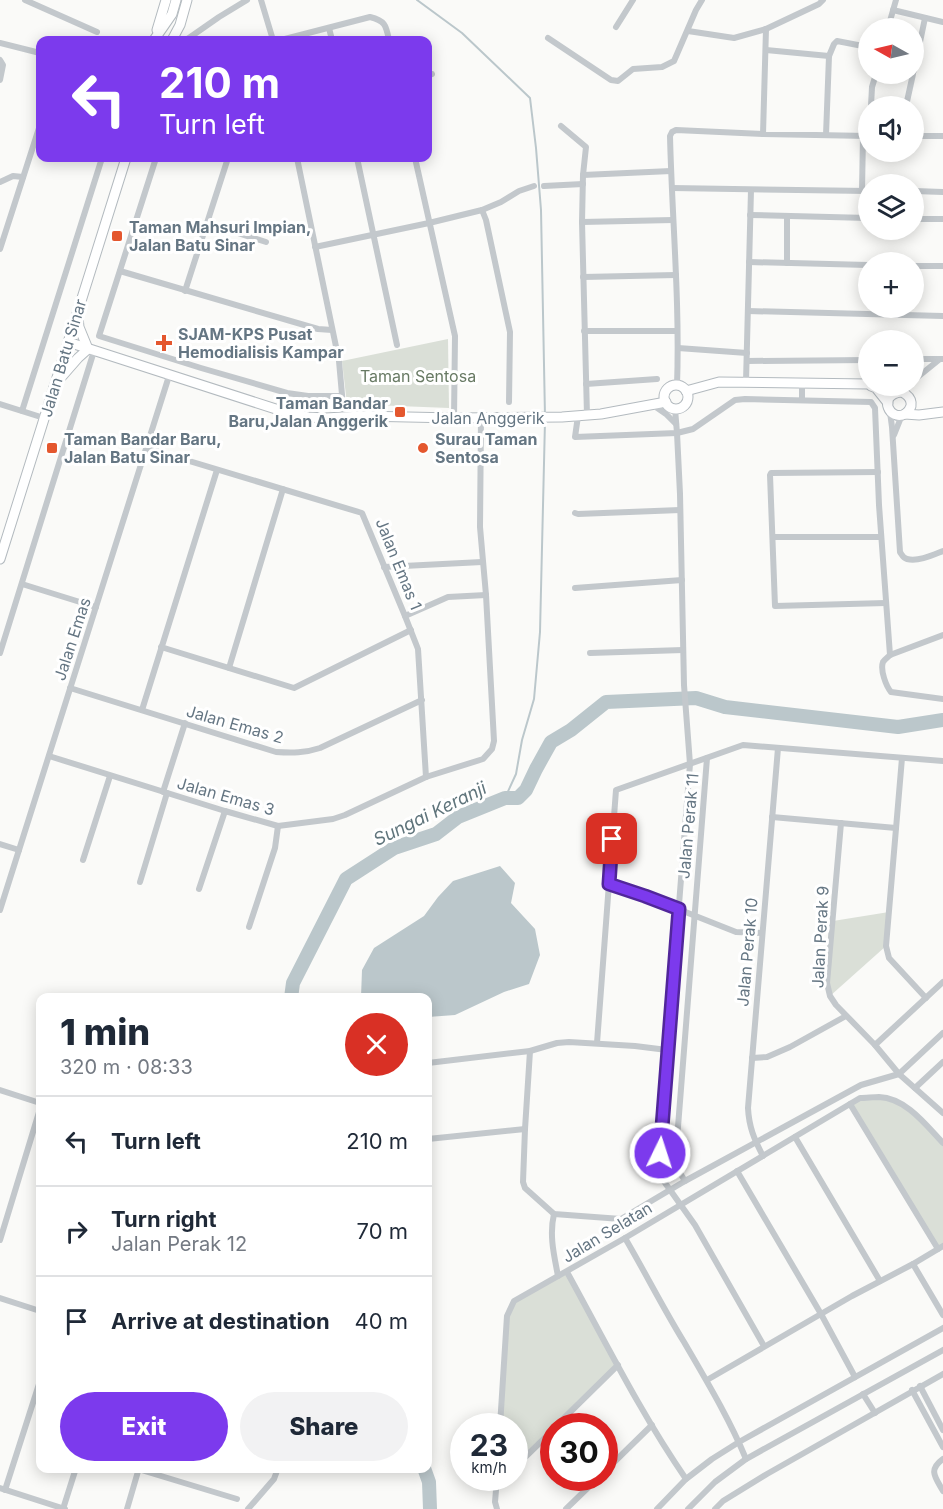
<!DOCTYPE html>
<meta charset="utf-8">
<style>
:root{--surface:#fff;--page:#f2f2f3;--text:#1f2937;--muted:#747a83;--line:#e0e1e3;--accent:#7c3aed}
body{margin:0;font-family:Inter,sans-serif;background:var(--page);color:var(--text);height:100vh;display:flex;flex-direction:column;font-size:22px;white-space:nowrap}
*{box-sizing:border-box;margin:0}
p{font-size:20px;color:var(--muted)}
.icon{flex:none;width:33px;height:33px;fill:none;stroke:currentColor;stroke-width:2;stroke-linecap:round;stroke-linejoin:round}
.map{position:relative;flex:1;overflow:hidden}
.details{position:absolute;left:36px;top:993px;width:396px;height:480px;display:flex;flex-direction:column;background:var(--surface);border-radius:12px;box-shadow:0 3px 15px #0003}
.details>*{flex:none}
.banner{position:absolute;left:36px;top:36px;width:396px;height:126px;border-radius:12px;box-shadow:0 3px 15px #0003;background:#7c3aed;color:#fff;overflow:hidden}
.needle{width:39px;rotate:278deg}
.tools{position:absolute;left:858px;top:18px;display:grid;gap:12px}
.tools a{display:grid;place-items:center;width:66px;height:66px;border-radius:50%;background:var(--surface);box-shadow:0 3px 15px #0003;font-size:30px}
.speed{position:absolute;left:450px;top:1413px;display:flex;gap:12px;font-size:30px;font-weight:700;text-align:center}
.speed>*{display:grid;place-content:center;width:78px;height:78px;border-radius:50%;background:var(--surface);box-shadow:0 3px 15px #0003;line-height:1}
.speed small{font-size:15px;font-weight:400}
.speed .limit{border:9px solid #d22;background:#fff;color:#111}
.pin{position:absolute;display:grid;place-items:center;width:51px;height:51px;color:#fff;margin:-26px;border-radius:12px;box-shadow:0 3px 9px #0006}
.me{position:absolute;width:66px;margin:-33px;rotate:4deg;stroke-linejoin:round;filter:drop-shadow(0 0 4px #0008)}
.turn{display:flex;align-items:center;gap:21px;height:126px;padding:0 24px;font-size:27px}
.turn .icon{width:78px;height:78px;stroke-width:2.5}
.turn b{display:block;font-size:42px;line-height:51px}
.round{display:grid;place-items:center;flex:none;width:63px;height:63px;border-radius:32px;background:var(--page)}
.summary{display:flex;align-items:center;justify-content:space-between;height:102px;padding:0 24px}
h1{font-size:36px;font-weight:800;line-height:45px}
.button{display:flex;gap:12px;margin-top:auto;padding:12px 24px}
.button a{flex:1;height:69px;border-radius:36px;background:var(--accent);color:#fff;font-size:24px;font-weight:800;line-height:69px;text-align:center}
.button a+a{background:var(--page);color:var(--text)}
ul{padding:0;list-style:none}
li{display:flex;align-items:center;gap:18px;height:90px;padding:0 24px;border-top:2px solid var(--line)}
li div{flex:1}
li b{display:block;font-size:22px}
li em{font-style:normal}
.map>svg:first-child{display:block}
.green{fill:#dadfd7}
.water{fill:#bbc7cb}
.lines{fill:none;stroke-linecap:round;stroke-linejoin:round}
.stream{stroke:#bbc7cb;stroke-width:2}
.river{stroke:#bbc7cb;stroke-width:14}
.secondary-casing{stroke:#b3babf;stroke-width:11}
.street{stroke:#c3c8cc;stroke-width:6}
.secondary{stroke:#fff;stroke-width:9}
.route-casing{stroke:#51269a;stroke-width:15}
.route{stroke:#7c3aed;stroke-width:10}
.poi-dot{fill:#e4572e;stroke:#fff;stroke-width:2}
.labels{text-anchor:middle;stroke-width:6;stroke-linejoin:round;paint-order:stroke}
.poi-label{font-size:16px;font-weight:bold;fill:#657683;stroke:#fff;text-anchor:start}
.street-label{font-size:16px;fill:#657683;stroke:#fff}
.park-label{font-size:16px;fill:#687a64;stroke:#fff}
.water-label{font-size:18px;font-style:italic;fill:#60757c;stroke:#fff}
</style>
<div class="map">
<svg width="943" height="1509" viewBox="0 0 943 1509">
<rect width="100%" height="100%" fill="#fafaf8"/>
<!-- green -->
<g class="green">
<polygon points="448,339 449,408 347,404 342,361"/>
<polygon points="889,912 886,946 830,996 827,983 833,921"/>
<polygon points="881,1097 902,1103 943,1143 943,1246 938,1249 850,1104 860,1098"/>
<polygon points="567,1272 618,1365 515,1467 514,1426 500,1426 507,1316 514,1301"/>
</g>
<!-- water -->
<polygon class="water" points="500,866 515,883 511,903 535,929 540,955 529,984 504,992 455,1015 428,1017 428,998 361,997 362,970 374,948 424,916 438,897 453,881"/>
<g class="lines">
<!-- stream -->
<g class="stream">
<polyline points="417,0 462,33 530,98 536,148 541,210 545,416"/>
<polyline points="505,798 516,774 522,740 534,699 540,632 545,421"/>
</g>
<!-- river -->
<g class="river">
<polyline points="291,998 293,983 346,879 394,848 436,834 458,817 505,798 518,798 526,790 536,769 551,742 571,730 606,702 696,698 725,707 898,727 943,720"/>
<polyline points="424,1468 429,1482 430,1509"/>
</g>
<defs>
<g id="secondary">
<polyline points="157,30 166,0"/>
<polyline points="154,40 172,14 176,0"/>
<polyline points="172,40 180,25 187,0"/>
<polyline points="78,317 79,327 88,349"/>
<polyline points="68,342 282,411 308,417 325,418 362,416 454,418 562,417 601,414 666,402"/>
<polyline points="57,382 78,358 88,349"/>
<circle cx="676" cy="397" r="12"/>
<polyline points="871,386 876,388 888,403"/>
<path d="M 887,386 C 896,390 913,393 911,406 C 910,409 908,412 905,414 C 890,422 877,396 900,392"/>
<polyline points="686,391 719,382 868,384"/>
<polyline points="905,414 919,415 943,412"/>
<polyline points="0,559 126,158"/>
</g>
</defs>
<!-- secondary casing -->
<use href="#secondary" class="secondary-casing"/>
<!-- street -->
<g class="street">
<polyline points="25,0 97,32"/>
<polyline points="261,0 273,40"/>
<polyline points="893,10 943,22"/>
<polyline points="616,27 633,0"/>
<polyline points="329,28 332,40"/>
<polyline points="888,28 896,0"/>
<polyline points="688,31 734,38 766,29 819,4 823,0"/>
<polyline points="548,38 611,80 618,81 633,69 662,67 674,61 696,10 702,0"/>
<polyline points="186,40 219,17 247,0"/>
<path d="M 281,40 L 370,17 C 386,21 386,26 389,40"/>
<polyline points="0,43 40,53"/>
<polyline points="766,50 829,56"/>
<polyline points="0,60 3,65 0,80"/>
<polyline points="914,71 925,18"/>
<polyline points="428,75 432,74"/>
<polyline points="871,106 872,87 876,74"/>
<polyline points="906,106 913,74"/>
<polyline points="561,126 586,147 583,175 582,222 587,415"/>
<polyline points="763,134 766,29"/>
<polyline points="826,135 829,56 834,44 837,41 868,47"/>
<polyline points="914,136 943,136"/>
<polyline points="156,158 99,336 201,368 287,393 308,396 342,396"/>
<polyline points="297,158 339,361 344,417"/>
<polyline points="357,158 397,345"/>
<polyline points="415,158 455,336 454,418"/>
<polyline points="583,175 671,171"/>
<polyline points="0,182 13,176 23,177"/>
<polyline points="544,186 583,184"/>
<polyline points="672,188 868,191"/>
<polyline points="862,191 863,135"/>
<polyline points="914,191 943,192"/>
<polyline points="482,210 486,220 510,332 509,402"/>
<polyline points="750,215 868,218"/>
<polyline points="914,219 943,219"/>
<polyline points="582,222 673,220"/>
<polyline points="207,223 266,242"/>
<polyline points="315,247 429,223 482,210 501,202 519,191 534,186"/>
<polyline points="0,249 40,125"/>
<polyline points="749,262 868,265"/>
<polyline points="787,263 787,217"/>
<polyline points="914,266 943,266"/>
<polyline points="120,271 318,329 332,330"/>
<polyline points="583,277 676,275"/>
<polyline points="185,291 228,158"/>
<polyline points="748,311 943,316"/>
<polyline points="584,331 677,331"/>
<polyline points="678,348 747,353"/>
<polyline points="914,359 939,359"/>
<polyline points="747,361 868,360"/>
<polyline points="914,380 940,359 943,359"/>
<polyline points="746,382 751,190"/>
<polyline points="586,384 657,379"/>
<path d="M 677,386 C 680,302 672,219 670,136 L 672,132 L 676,130 L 763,134 L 868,136"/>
<polyline points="802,400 802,383"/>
<polyline points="0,404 44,418"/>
<polyline points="653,405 666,414 676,424"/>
<polyline points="675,409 677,433 680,494 684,685 690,764 658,1173 695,1225 764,1346"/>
<polyline points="22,411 102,158"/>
<path d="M 890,412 L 892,427 L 900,552 C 902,555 903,558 907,559 C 918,562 933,555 943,551"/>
<polyline points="578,416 575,437 677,433 693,429 735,400 745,399 871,402 875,408 879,505 890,655"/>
<polyline points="894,435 902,415"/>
<polyline points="146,448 362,513 405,616 418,649 426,777"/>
<polyline points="878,472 771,473 770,475 775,606 886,603"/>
<polyline points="575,513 578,514 680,510"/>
<polyline points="773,537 881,537"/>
<polyline points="384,567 482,562"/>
<polyline points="22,584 96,607"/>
<polyline points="575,588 682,580"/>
<polyline points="405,616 448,597 486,595"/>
<path d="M 943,635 L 890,655 C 888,657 885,659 883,662 C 880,670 886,686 891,692 L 943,699"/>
<polyline points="161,647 294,688 411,630"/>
<polyline points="0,653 94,351"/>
<polyline points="590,653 683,650"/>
<polyline points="229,668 283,489"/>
<path d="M 70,688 L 276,752 C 292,753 305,753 320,748 L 422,700"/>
<polyline points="142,710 217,470"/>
<polyline points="49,756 225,811 278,826 333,819 345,815 426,777 483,759 492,749 494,741 486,595 480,527 481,418"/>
<polyline points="902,758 886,946 889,958 926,998"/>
<polyline points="163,792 185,723"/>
<polyline points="772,817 896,828"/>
<polyline points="841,823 827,983 830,996 836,1005 875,1045 899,1074 943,1113"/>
<polyline points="0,844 19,850"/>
<polyline points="83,860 110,776"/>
<polyline points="140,882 167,793"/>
<polyline points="609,884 645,896 736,932 762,933"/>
<polyline points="199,889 225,811"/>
<polyline points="0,910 169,376"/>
<polyline points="249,927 275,848 278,826"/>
<polyline points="597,1043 616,790 743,745 943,761"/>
<polyline points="875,1045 943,982"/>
<polyline points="530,1051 525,1129 523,1182 525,1188 554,1214 621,1219 685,1181 861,1085 899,1074 943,1033"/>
<polyline points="752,1058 767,1057 790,1047 846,1016"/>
<polyline points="428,1063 530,1051 557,1043 569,1042 635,1046 667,1050"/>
<polyline points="915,1088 943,1062"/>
<polyline points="0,1090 40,1103"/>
<polyline points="850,1104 938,1249"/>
<polyline points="795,1137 880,1281"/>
<polyline points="428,1139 525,1129"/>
<path d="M 763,1156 C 754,1139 749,1127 748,1108 L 778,748"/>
<polyline points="737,1171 821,1314 855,1377"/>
<polyline points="685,1181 675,1165 707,758"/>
<path d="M 554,1214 C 549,1235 554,1255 558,1276"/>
<path d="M 625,1238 C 645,1272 663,1308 684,1342 C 706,1380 729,1418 746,1459"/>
<polyline points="0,1240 40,1109"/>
<polyline points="913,1264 943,1315"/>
<path d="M 567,1272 C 605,1341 641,1414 686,1479"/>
<polyline points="0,1298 40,1311"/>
<polyline points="707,1380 852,1296 913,1264 943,1246"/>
<polyline points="920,1386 943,1430"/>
<polyline points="912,1390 943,1447"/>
<polyline points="863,1394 875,1413"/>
<path d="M 500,1426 L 507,1316 L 514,1301 L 625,1238 L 860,1098 C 866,1098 873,1097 879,1097 C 906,1098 926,1125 943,1143"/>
<polyline points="556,1426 618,1365"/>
<path d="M 943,1459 C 928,1470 935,1477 943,1491"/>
<polyline points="516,1466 554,1429"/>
<polyline points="138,1469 237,1499"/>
<polyline points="604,1472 652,1425"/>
<polyline points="497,1478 495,1502 497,1509"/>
<polyline points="0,1488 65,1509"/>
<polyline points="5,1490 40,1381"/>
<polyline points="63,1509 76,1468"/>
<polyline points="127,1509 139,1468"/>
<polyline points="248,1509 274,1479 278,1468"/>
<polyline points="566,1509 598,1478"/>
<polyline points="657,1509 686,1479 712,1459 739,1442 943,1328"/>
<polyline points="688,1509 715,1482 746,1459 943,1350"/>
<polyline points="715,1509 723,1501 767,1474 943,1374"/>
</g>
<!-- secondary -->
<use href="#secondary" class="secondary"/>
</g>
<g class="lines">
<defs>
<polyline id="route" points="612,839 609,884 645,896 679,909 660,1153"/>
</defs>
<!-- route casing -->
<use href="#route" class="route-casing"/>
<!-- route -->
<use href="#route" class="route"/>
</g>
<!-- markers -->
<g class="poi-dot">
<rect x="111" y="230" width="12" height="12" rx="3"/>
<path d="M161 334h6v6h6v6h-6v6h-6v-6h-6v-6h6z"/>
<rect x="394" y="406" width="12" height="12" rx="3"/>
<rect x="46" y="442" width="12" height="12" rx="3"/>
<circle cx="423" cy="448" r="6"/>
</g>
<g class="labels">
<!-- poi labels -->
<g class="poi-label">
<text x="129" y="233">Taman Mahsuri Impian,<tspan x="129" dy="18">Jalan Batu Sinar</tspan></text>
<text x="178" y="340">SJAM-KPS Pusat<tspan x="178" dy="18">Hemodialisis Kampar</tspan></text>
<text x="388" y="409" text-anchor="end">Taman Bandar<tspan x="388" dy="18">Baru,Jalan Anggerik</tspan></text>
<text x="64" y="445">Taman Bandar Baru,<tspan x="64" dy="18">Jalan Batu Sinar</tspan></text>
<text x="435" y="445">Surau Taman<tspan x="435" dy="18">Sentosa</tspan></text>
</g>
<!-- street labels -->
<g class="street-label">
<text transform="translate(63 358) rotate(-73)" y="6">Jalan Batu Sinar</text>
<text x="488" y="424">Jalan Anggerik</text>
<text transform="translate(399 564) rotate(68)" y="6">Jalan Emas 1</text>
<text transform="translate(72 639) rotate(-72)" y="6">Jalan Emas</text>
<text transform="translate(235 724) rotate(16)" y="6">Jalan Emas 2</text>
<text transform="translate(226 796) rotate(16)" y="6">Jalan Emas 3</text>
<text transform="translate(688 826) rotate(-85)" y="6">Jalan Perak 11</text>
<text transform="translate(820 937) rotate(-87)" y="6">Jalan Perak 9</text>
<text transform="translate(747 952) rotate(-85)" y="6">Jalan Perak 10</text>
<text transform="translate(607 1232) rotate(-31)" y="6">Jalan Selatan</text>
</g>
<!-- park labels -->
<g class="park-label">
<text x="418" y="382">Taman Sentosa</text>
</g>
<!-- water labels -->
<g class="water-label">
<text transform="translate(430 814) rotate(-26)" y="6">Sungai Keranji</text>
</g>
</g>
</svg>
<div class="tools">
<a><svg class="needle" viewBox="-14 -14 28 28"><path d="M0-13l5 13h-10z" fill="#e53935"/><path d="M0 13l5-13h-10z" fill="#747a83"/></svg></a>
<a><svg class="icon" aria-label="sound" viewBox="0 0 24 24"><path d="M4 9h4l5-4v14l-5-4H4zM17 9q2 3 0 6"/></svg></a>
<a><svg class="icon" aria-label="layers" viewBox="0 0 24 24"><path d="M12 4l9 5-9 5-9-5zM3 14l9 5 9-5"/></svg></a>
<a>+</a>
<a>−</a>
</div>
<div class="speed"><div>23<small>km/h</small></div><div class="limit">30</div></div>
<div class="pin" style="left:612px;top:839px;background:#d93025"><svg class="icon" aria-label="arrive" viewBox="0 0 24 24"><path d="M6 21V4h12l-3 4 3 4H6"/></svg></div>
<svg class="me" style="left:660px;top:1153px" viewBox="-20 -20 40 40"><circle r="17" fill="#7c3aed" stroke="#fff" stroke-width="3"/><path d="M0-11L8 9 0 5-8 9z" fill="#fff"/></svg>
<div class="banner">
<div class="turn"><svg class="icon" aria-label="left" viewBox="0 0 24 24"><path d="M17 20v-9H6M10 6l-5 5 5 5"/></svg><div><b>210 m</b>Turn left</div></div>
</div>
<section class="details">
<div class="summary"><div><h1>1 min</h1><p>320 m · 08:33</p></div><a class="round" style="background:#d93025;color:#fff"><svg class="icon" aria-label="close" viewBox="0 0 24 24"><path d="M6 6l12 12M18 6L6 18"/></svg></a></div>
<ul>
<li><svg class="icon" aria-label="left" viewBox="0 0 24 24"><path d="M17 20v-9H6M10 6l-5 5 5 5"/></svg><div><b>Turn left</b></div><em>210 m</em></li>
<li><svg class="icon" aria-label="right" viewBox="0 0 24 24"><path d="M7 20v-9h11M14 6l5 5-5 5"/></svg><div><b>Turn right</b><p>Jalan Perak 12</p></div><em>70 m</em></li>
<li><svg class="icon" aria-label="arrive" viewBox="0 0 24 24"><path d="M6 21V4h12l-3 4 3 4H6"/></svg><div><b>Arrive at destination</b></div><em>40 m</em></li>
</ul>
<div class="button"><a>Exit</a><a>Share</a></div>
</section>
</div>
